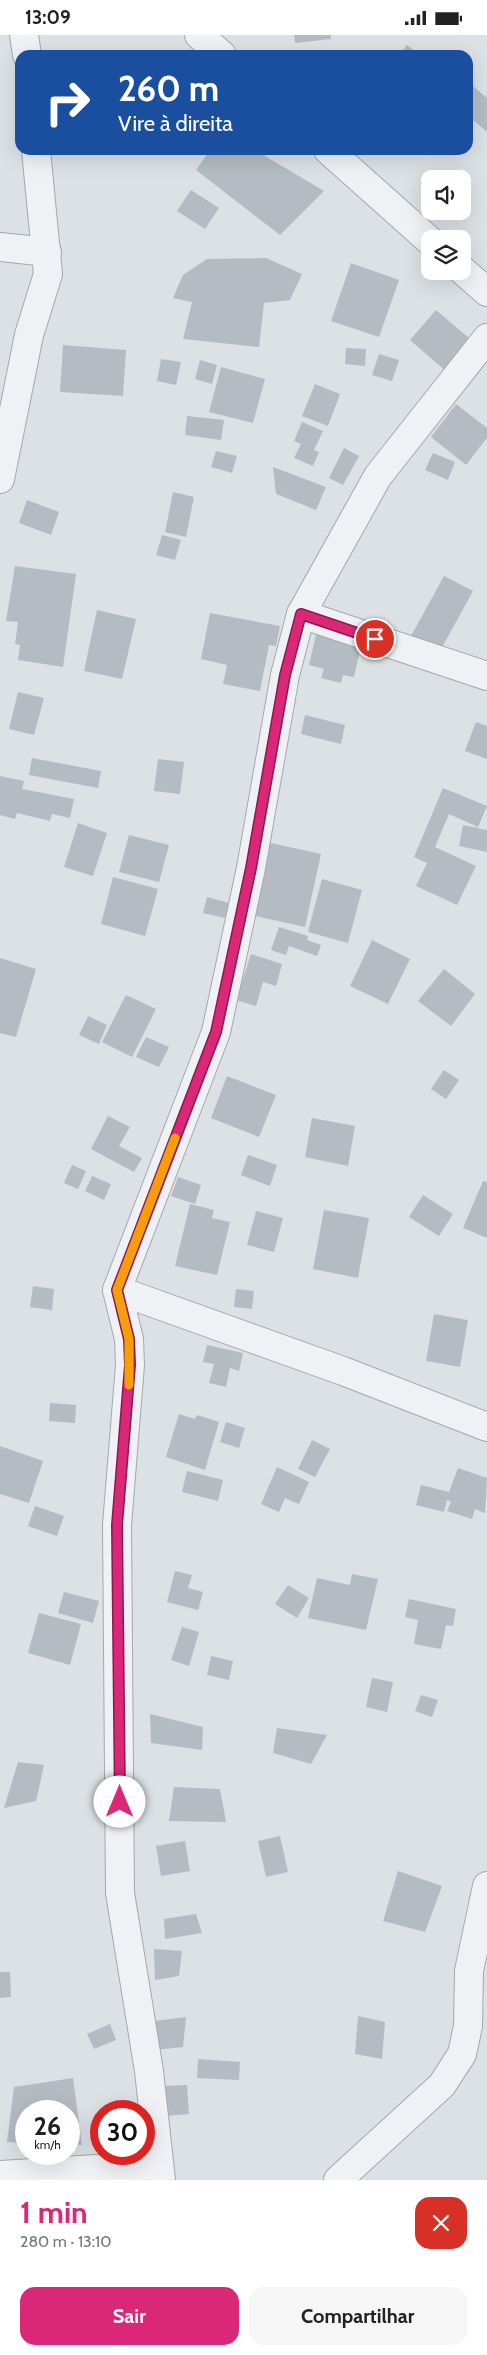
<!DOCTYPE html>
<html lang="pt">
<meta charset="utf-8">
<style>
:root{--surface:#fff;--page:#f6f6f6;--text:#222;--muted:#767676;--accent:#db2777}
body{margin:0;font-family:Cabin,sans-serif;background:var(--page);color:var(--text);height:100vh;display:flex;flex-direction:column;font-size:19px;white-space:nowrap}
*{box-sizing:border-box;margin:0}
p{font-size:16px;color:var(--muted)}
.icon{flex:none;width:28px;height:28px;fill:none;stroke:currentColor;stroke-width:2;stroke-linecap:round;stroke-linejoin:round}
.map{position:relative;height:2145px;overflow:hidden}
.side{display:flex;flex-direction:column;background:var(--surface);flex:1}
.side>*{flex:none}
.hud{position:absolute;left:15px;top:15px;width:458px;height:105px;border-radius:15px;box-shadow:0 5px 20px #0002;background:#1a4fa0;color:#fff;overflow:hidden}
.fabs{position:absolute;left:421px;top:135px;display:grid;gap:10px}
.fabs a{display:grid;place-items:center;width:50px;height:50px;border-radius:10px;background:var(--surface);box-shadow:0 5px 20px #0002;font-size:25px}
.speed{position:absolute;left:15px;top:2065px;display:flex;gap:10px;font-size:25px;font-weight:700;text-align:center}
.speed>*{display:grid;place-content:center;width:65px;height:65px;border-radius:50%;background:var(--surface);box-shadow:0 5px 20px #0002;line-height:1}
.speed small{font-size:12px;font-weight:400}
.speed .limit{border:8px solid #d22;background:#fff;color:#111}
.pin{position:absolute;display:grid;place-items:center;width:42px;height:42px;color:#fff;margin:-21px;border:2px solid #fff;border-radius:50%;box-shadow:0 1px 5px #0007}
.me{position:absolute;width:55px;margin:-28px;rotate:0deg;stroke-linejoin:round;filter:drop-shadow(0 0 4px #0008)}
.turn{display:flex;align-items:center;gap:18px;height:105px;padding:0 20px;font-size:22px}
.turn .icon{width:65px;height:65px;stroke-width:2.5}
.turn b{display:block;font-size:35px;line-height:42px}
.round{display:grid;place-items:center;flex:none;width:52px;height:52px;border-radius:15px;background:var(--page)}
.summary{display:flex;align-items:center;justify-content:space-between;height:85px;padding:0 20px}
h1{font-size:30px;font-weight:700;line-height:38px;color:var(--accent)}
.button{display:flex;gap:10px;margin-top:auto;padding:10px 20px}
.button a{flex:1;height:58px;border-radius:15px;background:var(--accent);color:#fff;font-size:20px;font-weight:700;line-height:58px;text-align:center}
.button a+a{background:var(--page);color:var(--text)}
.status{display:flex;justify-content:space-between;align-items:center;height:35px;padding:0 25px;background:var(--surface);direction:ltr}
.status svg{height:14px;fill:currentColor}
.map>svg:first-child{display:block}
.building{fill:#b4bbc2}
.lines{fill:none;stroke-linecap:round;stroke-linejoin:round}
.street-casing{stroke:#a2a8af;stroke-width:30}
.street{stroke:#eff1f4;stroke-width:28}
.route-casing{stroke:#8e194d;stroke-width:12}
.route{stroke:#db2777;stroke-width:9}
.slow{stroke:#f59e0b;stroke-width:9}
</style>
<div class="status"><b>13:09</b><svg viewBox="0 0 49 12"><path d="M0 12V9h3v3zM5 12V6h3v6zM10 12V3h3v9zM15 12V0h3v12zM26 1h20v11H26zM47 4h2v5h-2z"/></svg></div>
<div class="map">
<svg width="487" height="2145" viewBox="0 0 487 2145">
<rect width="100%" height="100%" fill="#dce1e6"/>
<!-- building -->
<g class="building">
<polygon points="294,0 331,0 331,4 295,8"/>
<polygon points="407,10 420,20 399,20"/>
<polygon points="468,47 487,63 487,97 472,84 468,89"/>
<polygon points="210,115 255,115 324,156 280,200 196,135"/>
<polygon points="191,155 219,173 205,194 177,176"/>
<polygon points="266,223 302,239 290,265 264,268 259,312 183,304 192,267 173,263 183,240 207,224"/>
<polygon points="351,228 399,245 379,302 331,286"/>
<polygon points="436,275 476,309 449,339 410,305"/>
<polygon points="63,310 126,315 123,361 60,357"/>
<polygon points="346,313 366,314 365,331 345,329"/>
<polygon points="379,319 399,325 392,346 372,340"/>
<polygon points="161,324 181,327 176,350 157,346"/>
<polygon points="200,325 217,330 212,349 195,344"/>
<polygon points="221,332 265,344 253,388 209,377"/>
<polygon points="315,349 340,359 328,391 302,381"/>
<polygon points="456,369 487,393 487,403 466,430 431,402"/>
<polygon points="187,381 224,385 221,405 185,400"/>
<polygon points="302,387 323,396 314,415 319,417 313,431 294,423 301,409 294,406"/>
<polygon points="344,413 359,421 343,450 329,443"/>
<polygon points="216,416 237,421 232,438 211,432"/>
<polygon points="433,418 455,427 448,445 425,435"/>
<polygon points="273,432 326,452 316,475 276,459"/>
<polygon points="173,457 194,462 186,502 165,497"/>
<polygon points="27,465 59,477 51,500 19,488"/>
<polygon points="162,500 181,505 175,525 156,520"/>
<polygon points="15,531 76,539 63,632 18,625 20,610 15,609 18,587 6,586"/>
<polygon points="444,541 473,556 440,616 411,601"/>
<polygon points="97,575 136,584 122,644 84,636"/>
<polygon points="210,578 280,591 276,611 269,610 260,656 223,649 227,630 201,624"/>
<polygon points="316,600 361,611 354,642 343,640 341,648 321,643 324,634 309,630"/>
<polygon points="18,657 44,663 34,700 9,694"/>
<polygon points="305,680 345,690 341,709 301,699"/>
<polygon points="476,687 487,691 487,724 465,716"/>
<polygon points="32,723 101,736 98,753 29,740"/>
<polygon points="158,724 184,727 180,759 154,756"/>
<polygon points="0,741 24,746 22,754 74,764 70,783 52,779 50,786 17,778 15,784 0,780"/>
<polygon points="443,753 487,771 478,792 449,779 435,812 476,831 457,870 416,851 427,828 414,822"/>
<polygon points="78,788 107,798 93,841 64,832"/>
<polygon points="463,790 487,795 487,817 459,811"/>
<polygon points="129,800 169,810 159,847 119,837"/>
<polygon points="266,807 321,819 305,892 250,880"/>
<polygon points="113,842 158,854 145,901 101,889"/>
<polygon points="322,844 362,855 348,908 308,897"/>
<polygon points="207,862 229,868 225,883 203,878"/>
<polygon points="279,892 308,901 307,905 321,910 317,921 289,911 286,920 271,915"/>
<polygon points="372,905 410,924 388,969 350,951"/>
<polygon points="251,919 282,929 276,951 263,947 256,971 236,965"/>
<polygon points="0,923 36,934 16,1002 0,998"/>
<polygon points="444,934 475,959 451,991 418,966"/>
<polygon points="126,960 156,974 132,1022 102,1007"/>
<polygon points="88,981 107,990 99,1009 79,1000"/>
<polygon points="146,1002 169,1012 159,1032 136,1022"/>
<polygon points="444,1035 459,1045 446,1064 431,1054"/>
<polygon points="227,1041 276,1060 259,1102 211,1083"/>
<polygon points="108,1081 130,1092 119,1111 142,1123 134,1137 91,1114"/>
<polygon points="312,1083 355,1091 348,1131 305,1122"/>
<polygon points="248,1120 277,1130 270,1151 241,1140"/>
<polygon points="72,1130 86,1136 78,1154 64,1148"/>
<polygon points="92,1141 111,1149 104,1165 85,1156"/>
<polygon points="178,1142 201,1150 195,1169 171,1161"/>
<polygon points="483,1146 487,1147 487,1203 463,1193"/>
<polygon points="423,1160 453,1179 439,1201 409,1182"/>
<polygon points="190,1169 214,1175 212,1183 230,1187 217,1240 175,1231"/>
<polygon points="324,1175 369,1183 358,1243 313,1234"/>
<polygon points="256,1176 283,1183 274,1217 247,1210"/>
<polygon points="33,1251 54,1254 52,1275 30,1272"/>
<polygon points="236,1254 254,1256 252,1274 234,1272"/>
<polygon points="434,1279 468,1285 460,1332 426,1326"/>
<polygon points="207,1310 243,1318 239,1336 230,1333 226,1352 209,1348 214,1329 203,1327"/>
<polygon points="50,1368 76,1370 75,1388 49,1386"/>
<polygon points="179,1379 195,1384 197,1380 219,1387 205,1435 166,1422"/>
<polygon points="226,1387 245,1393 239,1413 220,1407"/>
<polygon points="312,1405 330,1414 315,1442 298,1434"/>
<polygon points="0,1411 43,1426 29,1468 0,1459"/>
<polygon points="277,1432 309,1447 299,1469 285,1463 279,1477 261,1469"/>
<polygon points="458,1433 487,1443 485,1478 475,1474 472,1484 447,1476 451,1467 447,1465 444,1477 416,1470 421,1450 449,1457"/>
<polygon points="187,1436 223,1445 218,1466 182,1457"/>
<polygon points="35,1471 64,1481 57,1501 28,1491"/>
<polygon points="175,1536 192,1540 188,1553 203,1557 198,1575 167,1567"/>
<polygon points="352,1539 378,1544 366,1595 308,1583 317,1543 350,1550"/>
<polygon points="288,1550 309,1563 297,1583 275,1569"/>
<polygon points="64,1557 99,1566 93,1588 58,1578"/>
<polygon points="409,1564 456,1574 453,1591 446,1590 441,1614 414,1609 418,1585 405,1582"/>
<polygon points="39,1578 81,1589 70,1630 28,1618"/>
<polygon points="182,1592 199,1597 189,1631 171,1625"/>
<polygon points="211,1621 233,1626 229,1645 207,1640"/>
<polygon points="372,1643 393,1647 387,1677 366,1672"/>
<polygon points="421,1660 438,1665 432,1682 415,1676"/>
<polygon points="150,1679 203,1692 202,1715 151,1708"/>
<polygon points="277,1693 327,1700 311,1729 273,1718"/>
<polygon points="18,1727 44,1730 36,1766 4,1773"/>
<polygon points="174,1752 220,1754 226,1787 169,1786"/>
<polygon points="280,1801 288,1837 266,1842 258,1806"/>
<polygon points="185,1806 190,1836 161,1841 156,1811"/>
<polygon points="398,1836 442,1851 425,1897 383,1886"/>
<polygon points="196,1879 202,1898 165,1904 164,1884"/>
<polygon points="154,1914 182,1916 179,1941 155,1945"/>
<polygon points="0,1937 10,1937 11,1962 0,1963"/>
<polygon points="358,1981 385,1987 382,2024 355,2019"/>
<polygon points="186,1982 183,2012 155,2015 154,1986"/>
<polygon points="110,1989 116,2005 94,2014 87,1999"/>
<polygon points="198,2024 240,2027 239,2045 197,2043"/>
<polygon points="73,2043 82,2110 69,2109 69,2076 26,2076 26,2108 7,2107 14,2052"/>
<polygon points="187,2050 189,2079 166,2081 164,2051"/>
</g>
<g class="lines">
<defs>
<g id="street">
<polyline points="24,0 27,20"/>
<polyline points="199,0 222,20"/>
<polyline points="328,115 430,206"/>
<polyline points="0,212 47,217"/>
<polyline points="462,235 487,257"/>
<polyline points="0,444 29,300 48,239 36,115"/>
<polyline points="301,579 487,641"/>
<polyline points="117,1255 343,1336 487,1392"/>
<polyline points="0,2140 159,2130"/>
<polyline points="161,2145 149,2036 120,1858 117,1490 130,1330 129,1304 117,1255 216,997 251,833 285,640 301,579 378,441 487,303"/>
<polyline points="338,2145 442,2050 462,2019 468,1991 469,1936 487,1851"/>
</g>
</defs>
<!-- street casing -->
<use href="#street" class="street-casing"/>
<!-- street -->
<use href="#street" class="street"/>
</g>
<g class="lines">
<defs>
<polyline id="route" points="120,1767 117,1490 130,1330 129,1304 117,1255 216,997 251,833 285,640 301,579 375,604"/>
</defs>
<!-- route casing -->
<use href="#route" class="route-casing"/>
<!-- route -->
<use href="#route" class="route"/>
<!-- slow -->
<polyline class="slow" points="129,1350 129,1304 117,1255 175,1103"/>
</g>
</svg>
<div class="fabs">
<a><svg class="icon" aria-label="sound" viewBox="0 0 24 24"><path d="M4 9h4l5-4v14l-5-4H4zM17 9q2 3 0 6"/></svg></a>
<a><svg class="icon" aria-label="layers" viewBox="0 0 24 24"><path d="M12 4l9 5-9 5-9-5zM3 14l9 5 9-5"/></svg></a>
</div>
<div class="speed"><div>26<small>km/h</small></div><div class="limit">30</div></div>
<div class="pin" style="left:375px;top:604px;background:#d93025"><svg class="icon" aria-label="arrive" viewBox="0 0 24 24"><path d="M6 21V4h12l-3 4 3 4H6"/></svg></div>
<svg class="me" style="left:120px;top:1767px" viewBox="-20 -20 40 40"><circle r="19" fill="#fff"/><path d="M0-13L10 11 0 6-10 11z" fill="#db2777"/></svg>
<div class="hud">
<div class="turn"><svg class="icon" aria-label="right" viewBox="0 0 24 24"><path d="M7 20v-9h11M14 6l5 5-5 5"/></svg><div><b>260 m</b>Vire à direita</div></div>
</div>
</div>
<section class="side">
<div class="summary"><div><h1>1 min</h1><p>280 m · 13:10</p></div><a class="round" style="background:#d93025;color:#fff"><svg class="icon" aria-label="close" viewBox="0 0 24 24"><path d="M6 6l12 12M18 6L6 18"/></svg></a></div>
<div class="button"><a>Sair</a><a>Compartilhar</a></div>
</section>
